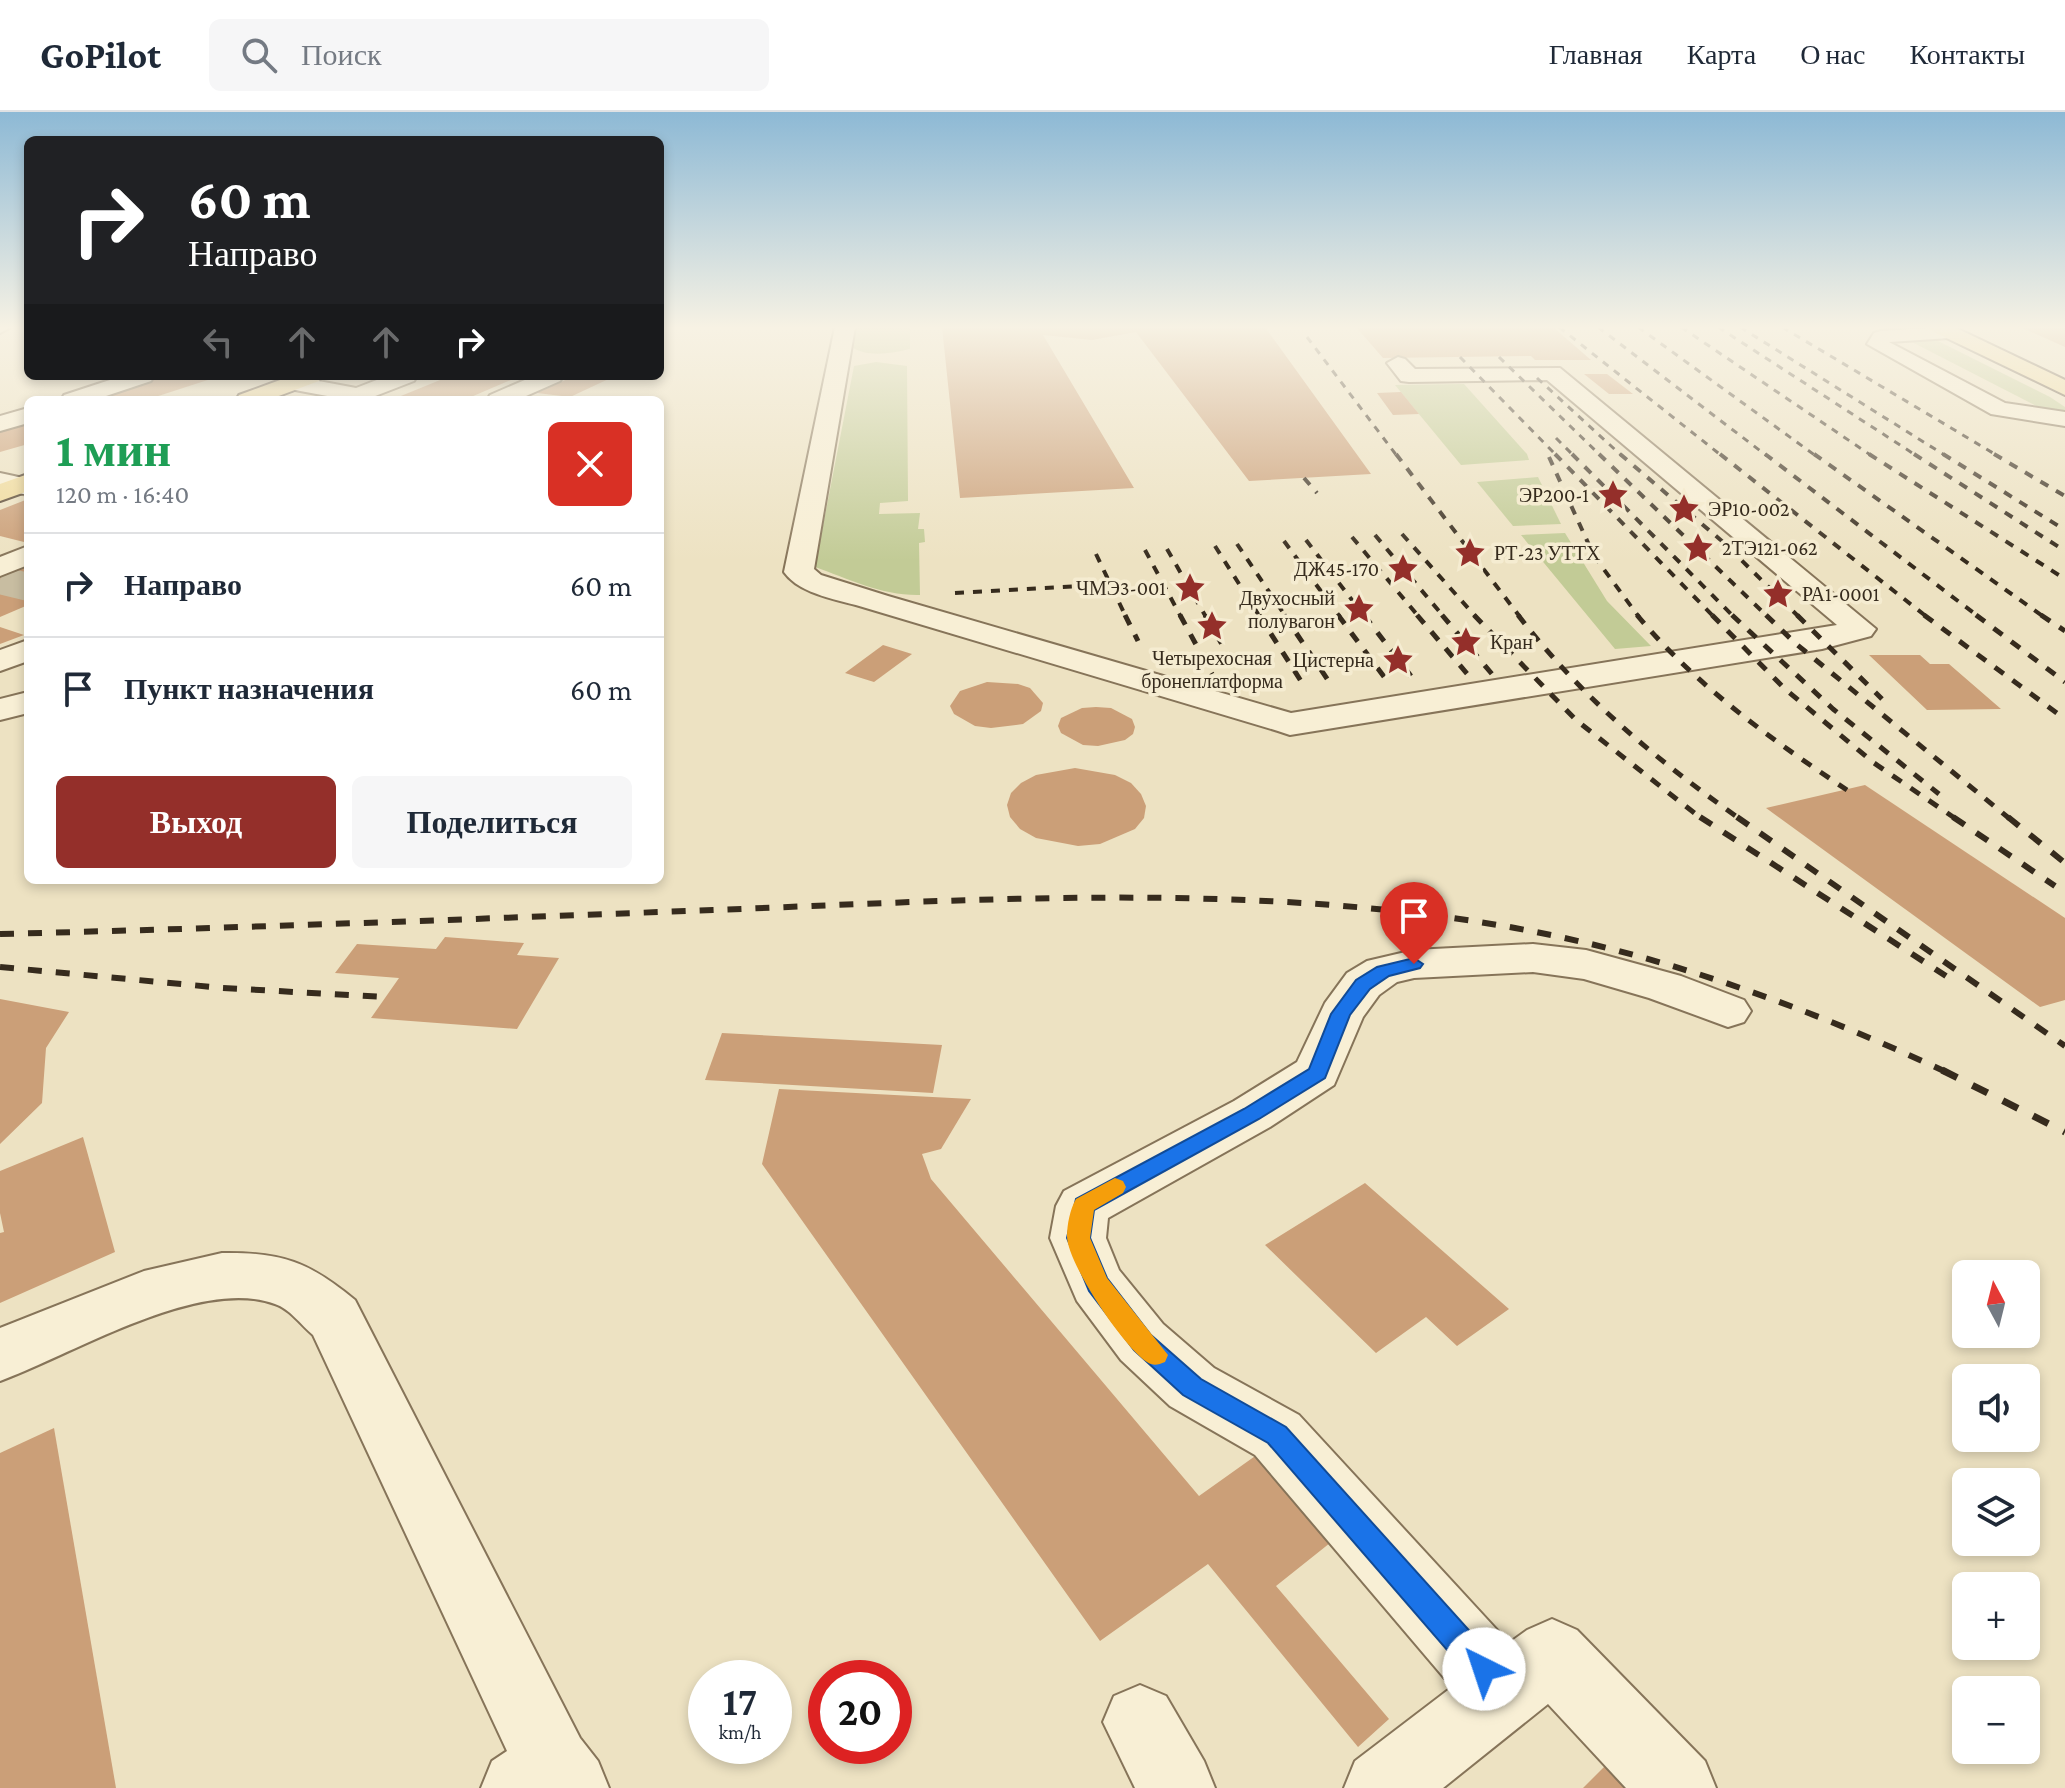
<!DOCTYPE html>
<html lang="ru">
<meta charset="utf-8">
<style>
:root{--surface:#fff;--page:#f6f6f7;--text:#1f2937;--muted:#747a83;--line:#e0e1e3;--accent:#942f2a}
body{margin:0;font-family:"Crimson Pro",serif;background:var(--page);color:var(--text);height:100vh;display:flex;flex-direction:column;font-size:30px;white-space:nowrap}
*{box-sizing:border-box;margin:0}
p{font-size:26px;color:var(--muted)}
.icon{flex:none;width:44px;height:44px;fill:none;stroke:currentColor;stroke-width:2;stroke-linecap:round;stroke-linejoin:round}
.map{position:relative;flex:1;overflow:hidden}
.details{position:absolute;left:24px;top:284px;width:640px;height:488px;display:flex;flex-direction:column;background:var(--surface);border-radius:12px;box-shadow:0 4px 12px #0003}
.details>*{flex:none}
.top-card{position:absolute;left:24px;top:24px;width:640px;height:244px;border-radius:12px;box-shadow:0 4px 12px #0003;background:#202124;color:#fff;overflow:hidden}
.needle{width:52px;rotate:353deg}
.controls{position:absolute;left:1952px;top:1148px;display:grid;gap:16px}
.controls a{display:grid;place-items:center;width:88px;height:88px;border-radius:12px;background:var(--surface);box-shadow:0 4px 12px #0003;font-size:40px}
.speed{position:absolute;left:688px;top:1548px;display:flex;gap:16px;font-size:40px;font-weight:700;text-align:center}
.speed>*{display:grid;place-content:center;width:104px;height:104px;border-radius:50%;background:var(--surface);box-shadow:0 4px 12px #0003;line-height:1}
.speed small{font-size:20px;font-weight:400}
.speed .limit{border:12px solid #d22;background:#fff;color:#111}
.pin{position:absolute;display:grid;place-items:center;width:68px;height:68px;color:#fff;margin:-82px -34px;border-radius:50% 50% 50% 0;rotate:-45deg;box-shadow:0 0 8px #0007}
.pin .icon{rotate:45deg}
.me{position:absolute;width:88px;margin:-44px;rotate:319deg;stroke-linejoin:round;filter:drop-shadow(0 0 6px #0008)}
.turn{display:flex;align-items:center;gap:28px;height:168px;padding:0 32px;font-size:36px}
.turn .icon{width:104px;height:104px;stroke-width:2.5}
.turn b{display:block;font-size:56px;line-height:68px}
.lanes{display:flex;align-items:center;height:76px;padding:0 32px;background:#0003;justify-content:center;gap:40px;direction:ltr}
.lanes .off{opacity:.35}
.round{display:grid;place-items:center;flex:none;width:84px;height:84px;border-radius:12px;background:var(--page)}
.head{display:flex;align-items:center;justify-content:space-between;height:136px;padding:0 32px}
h1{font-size:48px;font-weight:700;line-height:60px;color:#1e9e55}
.action{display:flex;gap:16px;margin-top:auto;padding:16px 32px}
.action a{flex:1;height:92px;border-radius:12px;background:var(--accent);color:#fff;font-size:32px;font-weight:700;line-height:92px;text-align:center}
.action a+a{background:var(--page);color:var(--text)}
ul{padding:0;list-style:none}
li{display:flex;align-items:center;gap:24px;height:104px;padding:0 32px;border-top:2px solid var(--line)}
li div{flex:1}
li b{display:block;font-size:30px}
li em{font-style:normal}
header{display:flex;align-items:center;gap:48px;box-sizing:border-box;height:112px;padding:0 40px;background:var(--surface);border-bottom:2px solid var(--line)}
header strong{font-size:38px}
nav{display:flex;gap:44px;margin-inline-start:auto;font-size:28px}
.search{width:560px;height:72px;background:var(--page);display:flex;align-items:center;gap:20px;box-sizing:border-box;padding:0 28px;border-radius:12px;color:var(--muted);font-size:30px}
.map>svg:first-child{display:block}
.green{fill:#c2cb96}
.building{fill:#cb9f78}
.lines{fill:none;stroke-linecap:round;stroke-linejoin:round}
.minor-tunnel{stroke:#c8bda1;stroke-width:28;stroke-dasharray:28 14;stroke-linecap:butt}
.minor-casing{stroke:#867459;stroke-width:4}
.major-casing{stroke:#54422e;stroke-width:4}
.minor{fill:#f8efd5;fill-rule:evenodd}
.major{fill:#f0da9a;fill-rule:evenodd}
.rail-far4{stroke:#362b1d;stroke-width:3;stroke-dasharray:7 7;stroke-linecap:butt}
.rail-far3{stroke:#362b1d;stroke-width:4;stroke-dasharray:9 9;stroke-linecap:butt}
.rail-far2{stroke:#362b1d;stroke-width:5;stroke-dasharray:11 11;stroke-linecap:butt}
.rail-far1{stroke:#362b1d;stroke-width:6;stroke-dasharray:14 14;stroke-linecap:butt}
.rail{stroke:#362b1d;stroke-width:7;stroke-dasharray:17 17;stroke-linecap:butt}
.route{fill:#1a73e8;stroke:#114b97;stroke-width:2}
.slow{fill:#f59e0b}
.labels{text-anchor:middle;stroke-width:7;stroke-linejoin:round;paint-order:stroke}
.far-poi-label{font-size:20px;fill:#362b1d;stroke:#f5ecd1;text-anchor:end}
</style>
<header>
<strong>GoPilot</strong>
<div class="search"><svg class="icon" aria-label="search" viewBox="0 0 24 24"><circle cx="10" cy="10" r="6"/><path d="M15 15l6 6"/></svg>Поиск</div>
<nav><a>Главная</a><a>Карта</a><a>О нас</a><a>Контакты</a></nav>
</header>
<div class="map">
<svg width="2065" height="1676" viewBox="0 0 2065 1676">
<rect width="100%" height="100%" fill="#ede2c2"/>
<!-- green -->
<g class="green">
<path d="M 855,215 L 910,215 L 910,237 C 892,241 868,246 852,235 Z"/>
<polygon points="1928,224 2050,285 2065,295 2065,304 2052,302 1908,228"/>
<path d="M 876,250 L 907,254 L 908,389 L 880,391 L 879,402 L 920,401 L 918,417 L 924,417 L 925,430 L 919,431 L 920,483 C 883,484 849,467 815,455 L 854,254 Z"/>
<polygon points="1464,272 1527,342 1529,348 1461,353 1395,273"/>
<polygon points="1538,365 1561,412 1513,414 1477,370"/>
<polygon points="1565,421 1607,489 1651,534 1615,537 1521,423"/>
</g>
<!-- building -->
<g class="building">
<polygon points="942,215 1265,215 1371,362 1249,369 1136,220 1092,228 1043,223 1134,376 960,386"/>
<polygon points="1356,215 1553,215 1591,248 1535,248 1531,244 1383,246"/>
<polygon points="2020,215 2065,215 2065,235"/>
<polygon points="1584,262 1607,262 1633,282 1609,282"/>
<polygon points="158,264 217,265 146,288 86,288"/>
<polygon points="450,264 520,264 464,288 391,288"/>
<polygon points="574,264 615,264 568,286 571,288 554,288 562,284 537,281"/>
<polygon points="1401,280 1419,302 1393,303 1377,281"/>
<polygon points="28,306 28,332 0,340 0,315"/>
<polygon points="28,387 28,431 0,424 0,398"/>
<polygon points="28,450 28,493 0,505 0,462"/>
<polygon points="0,515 24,523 0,532"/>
<polygon points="883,533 912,542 874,570 845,561"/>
<polygon points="1869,543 1920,543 1930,552 1949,552 2001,597 1927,598"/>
<polygon points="987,570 1018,572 1030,576 1043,591 1041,599 1023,612 991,616 975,614 954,602 950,594 960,579"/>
<polygon points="1096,595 1111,596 1132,607 1135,615 1133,622 1125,628 1098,634 1083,633 1061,621 1058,614 1061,606 1082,596"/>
<polygon points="1075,656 1115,663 1131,671 1141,682 1146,694 1144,706 1135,717 1100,732 1078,734 1036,726 1020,717 1010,705 1007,693 1011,681 1021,671 1036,663"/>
<polygon points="1865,673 2065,806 2065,888 2040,895 1766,696"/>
<polygon points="445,825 524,831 517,843 559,846 517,917 371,906 399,866 335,861 357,832 436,837"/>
<polygon points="0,887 69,900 46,936 42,991 0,1032"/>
<polygon points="722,921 942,933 933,981 705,968"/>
<polygon points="779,977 971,987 941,1037 922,1042 931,1067 1199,1384 1258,1342 1335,1427 1276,1474 1389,1607 1358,1635 1208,1452 1100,1529 762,1052"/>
<polygon points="83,1025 115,1140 0,1191 0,1121 4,1120 0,1101 0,1059"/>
<polygon points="1365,1071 1509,1197 1457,1234 1426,1205 1376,1241 1265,1133"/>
<polygon points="54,1316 116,1676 0,1676 0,1341"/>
<polygon points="1616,1643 1647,1676 1583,1676"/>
</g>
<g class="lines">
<!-- minor-tunnel -->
<polyline class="minor-tunnel" points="0,468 28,475"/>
<defs>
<g id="minor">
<polygon points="0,215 11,215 0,221"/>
<path d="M 835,215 L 855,215 L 814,457 L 821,463 L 888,484 L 1291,601 L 1837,513 L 1547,268 L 1409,270 L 1401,269 L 1387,251 L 1398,245 L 1405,247 L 1415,257 L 1560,256 L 1876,517 L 1871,524 L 1822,537 L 1290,623 L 1278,619 L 866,496 C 841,488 800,483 784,460 Z"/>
<polygon points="1943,215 1957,216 1960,220 1950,226 1889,230 2005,291 2065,300 2065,314 1991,302 1867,232 1874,221 1881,219"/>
<polygon points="122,264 154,264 151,269 94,288 61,288 64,283"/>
<polygon points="292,264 356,276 387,264 417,264 414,269 365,288 349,288 284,276 281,271"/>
<polygon points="534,264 563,264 560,269 517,288 487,288 490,283"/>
<polygon points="28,296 28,311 0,319 0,304"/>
<polygon points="0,361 28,367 28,383 0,377"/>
<polygon points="28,434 28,453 0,464 0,445"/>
<polygon points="28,528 28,549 0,559 0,538"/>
<polygon points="28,580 28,601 0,608 0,587"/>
<polygon points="1533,832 1586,838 1681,864 1744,888 1751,899 1744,910 1728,915 1649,886 1584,867 1533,860 1414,866 1397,870 1379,883 1363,905 1334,973 1270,1015 1108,1106 1106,1126 1119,1158 1163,1212 1214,1256 1299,1303 1509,1531 1527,1518 1552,1507 1577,1518 1705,1649 1716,1676 1626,1676 1548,1592 1443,1676 1344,1676 1355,1649 1452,1575 1255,1343 1170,1294 1121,1248 1077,1189 1050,1126 1056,1094 1064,1079 1234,989 1297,950 1325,891 1347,861 1367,849 1414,838"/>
<path d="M 222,1141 C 282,1140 309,1150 355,1188 L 580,1626 L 598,1649 L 609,1676 L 481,1676 L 492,1649 L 507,1639 L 313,1223 C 301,1213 290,1197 275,1192 C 199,1164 72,1243 0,1269 L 0,1216 L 144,1159 Z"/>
<polygon points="1140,1573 1166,1584 1204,1649 1215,1676 1135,1676 1103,1610 1114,1584"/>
</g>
<g id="major">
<polygon points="1929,215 1954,215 2065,268 2065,283 1932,219"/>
<polygon points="291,264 322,264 319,269 268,288 236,288 239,283"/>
<polygon points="28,362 28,379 0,389 0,372"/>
</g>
</defs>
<!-- minor casing -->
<use href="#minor" class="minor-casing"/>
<!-- major casing -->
<use href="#major" class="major-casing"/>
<!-- minor -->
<use href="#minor" class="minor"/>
<!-- major -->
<use href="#major" class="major"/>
<!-- rail-far4 -->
<g class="rail-far4">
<polyline points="1559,215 1722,344"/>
<polyline points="1598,215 1767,344"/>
<polyline points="1638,215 1816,344"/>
<polyline points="1681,215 1872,344"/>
<polyline points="1718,215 1917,344"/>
<polyline points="1740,215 1946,344"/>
<polyline points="1782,215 1998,344"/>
<polyline points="1307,225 1397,344"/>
<polyline points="1460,245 1557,344"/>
<polyline points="1499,245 1601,344"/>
<polyline points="1537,266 1622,344"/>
<polyline points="1556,326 1574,344"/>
</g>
<!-- rail-far3 -->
<g class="rail-far3">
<polyline points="1396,342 1520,505"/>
<polyline points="1555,342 1714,505"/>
<polyline points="1572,342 1734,505"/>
<polyline points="1599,342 1768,505"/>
<polyline points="1620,342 1723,430 1799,505"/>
<polyline points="1720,342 1927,505"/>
<polyline points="1765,342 1979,505"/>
<polyline points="1814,342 2044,505"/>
<polyline points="1869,342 2065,467"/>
<polyline points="1914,342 2065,439"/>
<polyline points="1943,342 2065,418"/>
<polyline points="1994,342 2065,384"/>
<polyline points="1549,345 1594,444 1639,505"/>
<polyline points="1304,366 1317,381"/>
<polyline points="1402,422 1476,505"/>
<polyline points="1375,423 1444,505"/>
<polyline points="1352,425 1419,505"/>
<polyline points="1306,428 1365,505"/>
<polyline points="1284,429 1340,505"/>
<polyline points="1237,432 1286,505"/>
<polyline points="1215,434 1260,505"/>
<polyline points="1167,437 1206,505"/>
<polyline points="1145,438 1181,505"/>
<polyline points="1096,442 1126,505"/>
<polyline points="955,481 1079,474"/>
</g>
<!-- rail-far2 -->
<g class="rail-far2">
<polyline points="1125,503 1138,529"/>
<polyline points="1180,503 1212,562"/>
<polyline points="1205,503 1238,560"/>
<polyline points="1259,503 1306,577"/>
<polyline points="1284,503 1332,574"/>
<polyline points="1338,503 1388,570"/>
<polyline points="1364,503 1414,568"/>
<polyline points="1417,503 1469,564"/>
<polyline points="1442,503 1492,562"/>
<polyline points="1474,503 1576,608 1702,707"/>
<path d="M 1518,503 C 1581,585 1655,647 1740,707"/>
<path d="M 1637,503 C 1695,573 1772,628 1847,678"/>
<polyline points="1712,503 1785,577 1874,651 1956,707"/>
<polyline points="1732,503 1833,597 1939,682"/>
<polyline points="1766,503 1795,531 2010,707"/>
<polyline points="1797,503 1882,587"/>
<polyline points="1924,503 2065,607"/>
<polyline points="1976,503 2065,570"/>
<polyline points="2041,503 2065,519"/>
</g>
<!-- rail-far1 -->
<g class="rail-far1">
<polyline points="1700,705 1946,864"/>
<polyline points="1737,705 2065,934"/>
<polyline points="1953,705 2055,774"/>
<polyline points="2008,705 2065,751"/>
<path d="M 0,822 C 238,816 476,807 713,798 C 976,788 1255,769 1515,816 C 1664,843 1809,896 1946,960"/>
<polyline points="0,855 223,876 385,885"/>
</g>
<!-- rail -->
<polyline class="rail" points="1942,958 2065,1020"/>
</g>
<!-- sky -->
<linearGradient id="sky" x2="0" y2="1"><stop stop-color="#8db9d5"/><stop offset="0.48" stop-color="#f7f2e4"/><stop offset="1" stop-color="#f7f2e4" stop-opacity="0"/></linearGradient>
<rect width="2065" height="449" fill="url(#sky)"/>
<!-- route -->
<polygon class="route" points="1414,846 1423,852 1420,856 1389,864 1370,877 1350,903 1325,966 1259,1007 1094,1098 1090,1126 1107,1166 1151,1223 1201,1267 1286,1315 1494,1546 1499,1557 1494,1568 1484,1572 1473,1568 1268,1331 1183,1283 1134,1238 1089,1179 1067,1126 1076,1087 1244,997 1309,957 1331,902 1356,868 1377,855"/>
<!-- slow -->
<path class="slow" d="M 1115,1066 L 1123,1069 L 1126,1075 L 1123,1081 L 1094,1098 L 1090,1126 L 1107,1166 L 1168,1243 L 1165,1250 C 1158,1253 1153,1254 1147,1250 C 1124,1236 1067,1151 1067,1124 C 1067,1113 1070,1097 1076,1087 Z"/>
<!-- icons -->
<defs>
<symbol id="sight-bare" viewBox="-9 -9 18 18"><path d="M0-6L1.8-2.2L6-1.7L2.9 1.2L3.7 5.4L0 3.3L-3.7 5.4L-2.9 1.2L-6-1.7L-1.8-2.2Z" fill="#942f2a" stroke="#f5ecd1" stroke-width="2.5" paint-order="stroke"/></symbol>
</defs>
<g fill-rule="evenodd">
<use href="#sight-bare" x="1591" y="361" width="44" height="44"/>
<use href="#sight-bare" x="1662" y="375" width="44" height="44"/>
<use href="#sight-bare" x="1676" y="414" width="44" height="44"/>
<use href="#sight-bare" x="1448" y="419" width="44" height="44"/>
<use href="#sight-bare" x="1381" y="435" width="44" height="44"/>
<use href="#sight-bare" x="1168" y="454" width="44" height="44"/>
<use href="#sight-bare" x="1756" y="460" width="44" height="44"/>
<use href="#sight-bare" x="1337" y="475" width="44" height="44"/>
<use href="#sight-bare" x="1190" y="492" width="44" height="44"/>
<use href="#sight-bare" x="1444" y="508" width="44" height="44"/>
<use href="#sight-bare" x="1376" y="526" width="44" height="44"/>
</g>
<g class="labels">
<!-- far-poi labels -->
<g class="far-poi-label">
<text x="1589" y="390">ЭР200-1</text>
<text x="1708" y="404" text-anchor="start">ЭР10-002</text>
<text x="1722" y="443" text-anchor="start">2ТЭ121-062</text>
<text x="1494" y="448" text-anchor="start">РТ-23 УТТХ</text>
<text x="1379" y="464">ДЖ45-170</text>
<text x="1166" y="483">ЧМЭ3-001</text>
<text x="1802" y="489" text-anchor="start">РА1-0001</text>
<text x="1335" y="493">Двухосный<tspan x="1335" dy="23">полувагон</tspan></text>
<text x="1490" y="537" text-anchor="start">Кран</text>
<text x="1212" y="553" text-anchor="middle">Четырехосная<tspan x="1212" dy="23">бронеплатформа</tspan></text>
<text x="1374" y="555">Цистерна</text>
</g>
</g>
</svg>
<div class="controls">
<a><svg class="needle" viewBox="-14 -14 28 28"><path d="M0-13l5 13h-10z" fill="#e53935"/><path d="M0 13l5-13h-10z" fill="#747a83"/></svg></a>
<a><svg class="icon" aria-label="sound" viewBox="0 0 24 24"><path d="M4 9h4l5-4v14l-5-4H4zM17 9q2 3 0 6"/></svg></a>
<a><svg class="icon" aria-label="layers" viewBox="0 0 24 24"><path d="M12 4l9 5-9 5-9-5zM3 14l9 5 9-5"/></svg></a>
<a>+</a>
<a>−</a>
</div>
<div class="speed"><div>17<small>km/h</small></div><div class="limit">20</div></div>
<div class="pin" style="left:1414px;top:852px;background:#d93025"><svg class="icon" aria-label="arrive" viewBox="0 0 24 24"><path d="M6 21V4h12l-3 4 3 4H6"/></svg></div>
<svg class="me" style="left:1484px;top:1557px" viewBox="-20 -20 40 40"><circle r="19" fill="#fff"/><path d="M0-13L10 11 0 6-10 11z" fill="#1a73e8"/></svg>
<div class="top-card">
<div class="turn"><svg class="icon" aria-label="right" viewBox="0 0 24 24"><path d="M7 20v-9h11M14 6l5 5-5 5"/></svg><div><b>60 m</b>Направо</div></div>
<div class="lanes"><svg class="icon off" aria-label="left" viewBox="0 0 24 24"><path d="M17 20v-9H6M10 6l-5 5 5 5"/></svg><svg class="icon off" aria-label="ahead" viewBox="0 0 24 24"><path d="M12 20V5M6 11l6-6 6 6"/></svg><svg class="icon off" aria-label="ahead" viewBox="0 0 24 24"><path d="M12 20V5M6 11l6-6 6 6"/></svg><svg class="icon" aria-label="right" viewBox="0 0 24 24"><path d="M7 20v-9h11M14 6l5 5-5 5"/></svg></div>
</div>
<section class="details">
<div class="head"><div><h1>1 мин</h1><p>120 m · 16:40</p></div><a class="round" style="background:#d93025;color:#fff"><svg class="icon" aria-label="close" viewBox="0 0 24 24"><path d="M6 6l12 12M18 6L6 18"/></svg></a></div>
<ul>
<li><svg class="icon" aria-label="right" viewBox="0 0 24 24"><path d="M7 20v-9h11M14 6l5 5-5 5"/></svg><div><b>Направо</b></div><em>60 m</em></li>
<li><svg class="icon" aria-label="arrive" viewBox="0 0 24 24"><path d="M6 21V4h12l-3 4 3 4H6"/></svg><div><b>Пункт назначения</b></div><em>60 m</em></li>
</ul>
<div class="action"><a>Выход</a><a>Поделиться</a></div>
</section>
</div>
